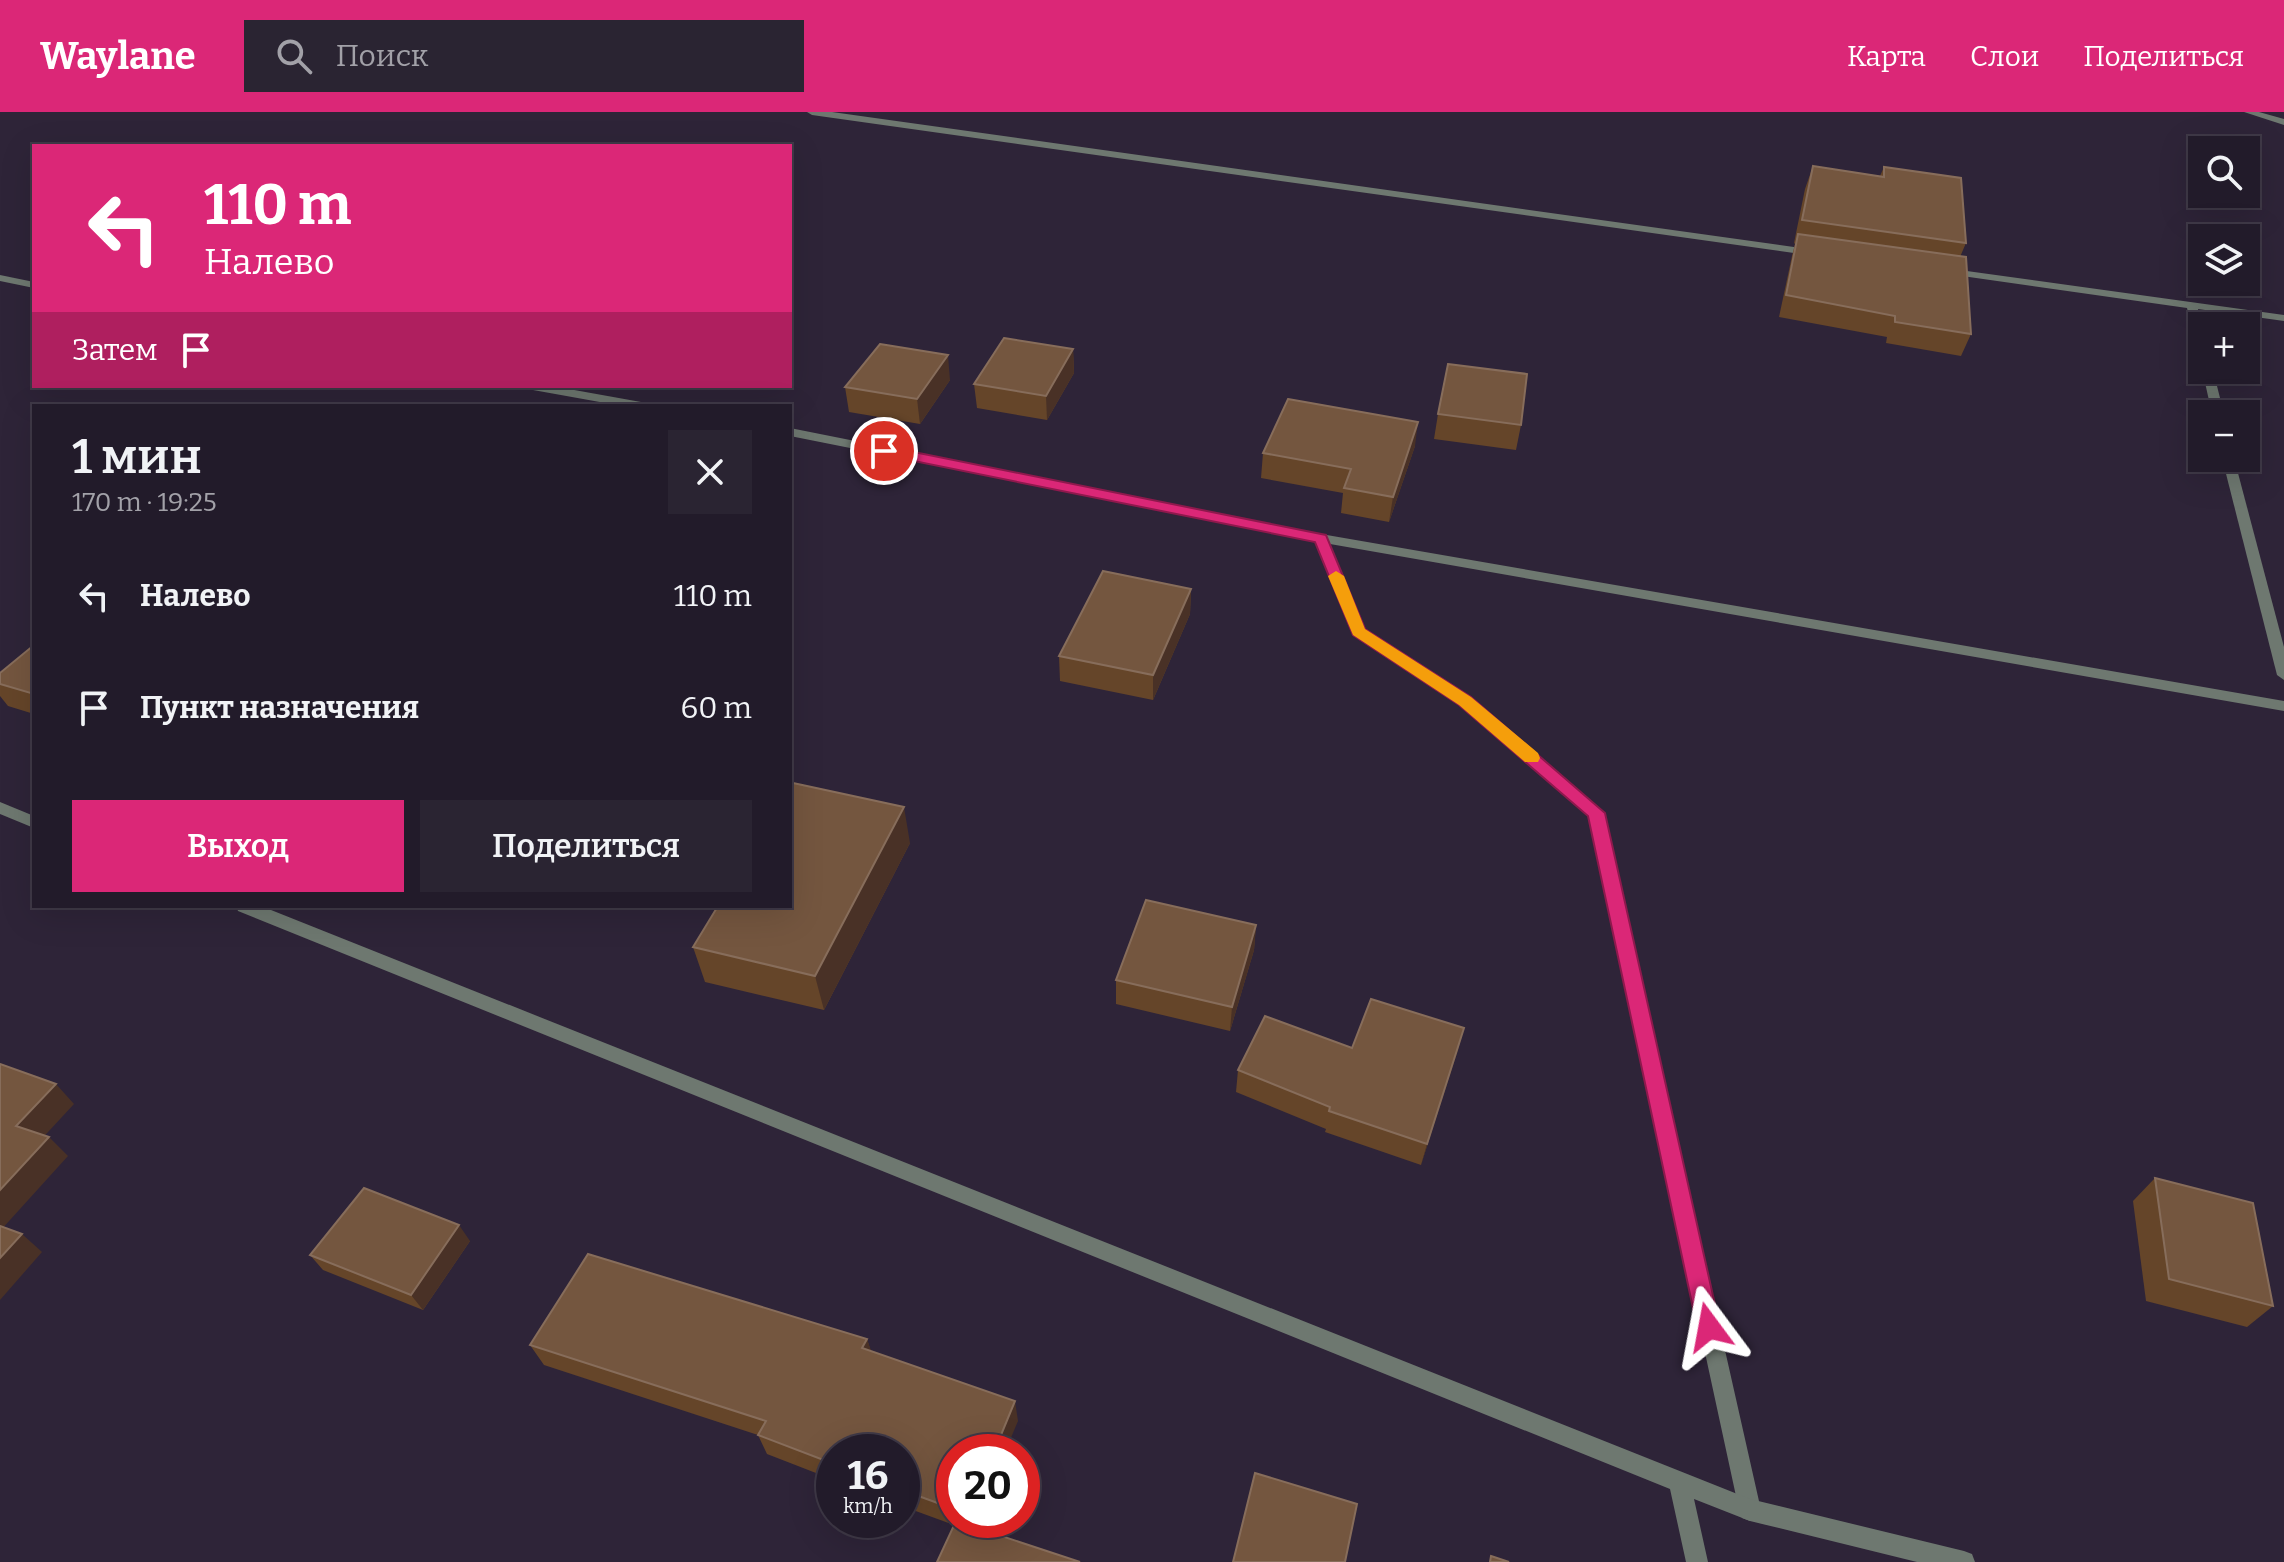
<!DOCTYPE html>
<html lang="ru">
<meta charset="utf-8">
<style>
:root{--surface:#221b2a;--page:#2a2432;--text:#f1f3f6;--muted:#a2a1a8;--line:#3f3947;--accent:#db2777}
body{margin:0;font-family:Bitter,serif;background:var(--page);color:var(--text);height:100vh;display:flex;flex-direction:column;font-size:30px;white-space:nowrap}
*{box-sizing:border-box;margin:0}
p{font-size:26px;color:var(--muted)}
.icon{flex:none;width:44px;height:44px;fill:none;stroke:currentColor;stroke-width:2;stroke-linecap:round;stroke-linejoin:round}
.map{position:relative;flex:1;overflow:hidden}
.details{position:absolute;left:32px;top:292px;width:760px;height:504px;display:flex;flex-direction:column;background:var(--surface);border-radius:0px;box-shadow:0 8px 32px #0002,0 0 0 2px var(--line)}
.details>*{flex:none}
.banner{position:absolute;left:32px;top:32px;width:760px;height:244px;border-radius:0px;box-shadow:0 8px 32px #0002,0 0 0 2px var(--line);background:#db2777;color:#fff;overflow:hidden}
.tools{position:absolute;left:2188px;top:24px;display:grid;gap:16px}
.tools a{display:grid;place-items:center;width:72px;height:72px;border-radius:0px;background:var(--surface);box-shadow:0 8px 32px #0002,0 0 0 2px var(--line);font-size:40px}
.speed{position:absolute;left:816px;top:1322px;display:flex;gap:16px;font-size:40px;font-weight:700;text-align:center}
.speed>*{display:grid;place-content:center;width:104px;height:104px;border-radius:50%;background:var(--surface);box-shadow:0 8px 32px #0002,0 0 0 2px var(--line);line-height:1}
.speed small{font-size:20px;font-weight:400}
.speed .limit{border:12px solid #d22;background:#fff;color:#111}
.pin{position:absolute;display:grid;place-items:center;width:68px;height:68px;color:#fff;margin:-34px;border:4px solid #fff;border-radius:50%;box-shadow:0 2px 8px #0007}
.me{position:absolute;width:88px;margin:-44px;rotate:347deg;stroke-linejoin:round;filter:drop-shadow(0 0 6px #0008)}
.turn{display:flex;align-items:center;gap:28px;height:168px;padding:0 40px;font-size:36px}
.turn .icon{width:104px;height:104px;stroke-width:2.5}
.turn b{display:block;font-size:56px;line-height:68px}
.then{display:flex;align-items:center;height:76px;padding:0 40px;background:#0003;gap:16px;font-size:30px}
.round{display:grid;place-items:center;flex:none;width:84px;height:84px;border-radius:0px;background:var(--page)}
.headline{display:flex;align-items:center;justify-content:space-between;height:136px;padding:0 40px}
h1{font-size:48px;font-weight:600;line-height:60px}
.primary-button{display:flex;gap:16px;margin-top:auto;padding:16px 40px}
.primary-button a{flex:1;height:92px;border-radius:0px;background:var(--accent);color:#fff;font-size:32px;font-weight:600;line-height:92px;text-align:center}
.primary-button a+a{background:var(--page);color:var(--text)}
ul{padding:0;list-style:none}
li{display:flex;align-items:center;gap:24px;height:112px;padding:0 40px}
li div{flex:1}
li b{display:block;font-size:30px}
li em{font-style:normal}
header{display:flex;align-items:center;gap:48px;box-sizing:border-box;height:112px;padding:0 40px;background:var(--accent);color:#fff}
header strong{font-size:38px}
nav{display:flex;gap:44px;margin-inline-start:auto;font-size:28px}
.search{width:560px;height:72px;background:var(--page);display:flex;align-items:center;gap:20px;box-sizing:border-box;padding:0 28px;border-radius:0px;color:var(--muted);font-size:30px}
.map>svg:first-child{display:block}
.lines{fill:none;stroke-linecap:round;stroke-linejoin:round}
.lane{fill:#6e7870;fill-rule:evenodd}
.street{fill:#6e7870;fill-rule:evenodd}
.wall{fill:#654529}
.shaded-wall{fill:#493126}
.building{fill:#74563f;stroke:#876d5b;stroke-width:2}
.route{fill:#db2777;stroke:#8e194d;stroke-width:2}
.slow{fill:#f59e0b}
</style>
<header>
<strong>Waylane</strong>
<div class="search"><svg class="icon" aria-label="search" viewBox="0 0 24 24"><circle cx="10" cy="10" r="6"/><path d="M15 15l6 6"/></svg>Поиск</div>
<nav><a>Карта</a><a>Слои</a><a>Поделиться</a></nav>
</header>
<div class="map">
<svg width="2284" height="1450" viewBox="0 0 2284 1450">
<rect width="100%" height="100%" fill="#2e2438"/>
<g class="lines">
<!-- lane -->
<g class="lane">
<polygon points="807,0 832,0 1815,138 1820,141 1815,144 812,3"/>
<polygon points="2244,0 2259,0 2284,7 2284,13"/>
<polygon points="1945,156 2284,203 2284,209 2198,197 2202,214 2202,239 2196,236 2187,196 1941,161 1940,159"/>
<polygon points="0,163 34,170 34,176 0,169"/>
<polygon points="2202,257 2213,258 2224,302 2212,302"/>
<polygon points="527,274 552,274 641,290 647,294 622,294 533,278"/>
<polygon points="790,316 1321,422 2284,589 2284,599 1330,432 1364,517 1470,585 1604,701 1761,1398 1758,1406 1750,1409 1742,1406 1739,1398 1589,704 1460,593 1353,523 1316,429 790,324"/>
<polygon points="2222,346 2234,346 2284,535 2284,568 2277,563"/>
</g>
<!-- street -->
<g class="street">
<polygon points="0,690 34,704 34,716 0,702"/>
<polygon points="236,794 261,794 1750,1387 1964,1439 1972,1442 1975,1450 1917,1450 1750,1409 1694,1387 1708,1450 1686,1450 1670,1377 238,799"/>
</g>
</g>
<!-- wall -->
<g class="wall">
<polygon points="1813,54 1880,64 1884,55 1966,131 1960,145 1971,222 1961,244 1886,231 1887,225 1779,205 1792,144 1795,132 1794,131 1805,77"/>
<polygon points="1073,237 1074,261 1047,308 977,296 974,272"/>
<polygon points="950,268 920,312 849,300 845,275"/>
<polygon points="1438,302 1521,313 1516,338 1434,327"/>
<polygon points="1415,334 1389,410 1341,401 1343,381 1261,366 1263,341"/>
<polygon points="1191,477 1190,502 1153,588 1060,569 1059,544"/>
<polygon points="34,533 34,602 8,594 0,584 0,561"/>
<polygon points="910,731 824,898 705,870 693,835"/>
<polygon points="1256,813 1254,838 1230,919 1116,892 1116,868"/>
<polygon points="1464,916 1421,1053 1325,1020 1326,1017 1236,980 1238,958"/>
<polygon points="2155,1066 2273,1194 2247,1215 2146,1189 2133,1089"/>
<polygon points="470,1129 423,1198 323,1158 310,1143"/>
<polygon points="867,1227 871,1240 1018,1309 954,1340 954,1408 978,1408 975,1415 954,1413 902,1394 902,1340 834,1340 834,1368 767,1342 758,1323 544,1253 530,1233"/>
</g>
<!-- shaded-wall -->
<g class="shaded-wall">
<polygon points="1073,237 1074,261 1047,308 1046,284"/>
<polygon points="948,243 950,268 920,312 917,287"/>
<polygon points="1418,310 1415,334 1389,410 1393,385"/>
<polygon points="1191,477 1190,502 1153,588 1153,563"/>
<polygon points="904,695 910,731 824,898 815,864"/>
<polygon points="1256,813 1254,838 1230,919 1232,895"/>
<polygon points="1464,916 1458,938 1421,1053 1427,1032"/>
<polygon points="56,972 74,992 36,1033 16,1014"/>
<polygon points="49,1025 68,1044 0,1119 0,1078"/>
<polygon points="459,1113 470,1129 423,1198 411,1183"/>
<polygon points="22,1122 42,1140 0,1188 0,1146"/>
<polygon points="867,1227 874,1247 862,1236"/>
<polygon points="1015,1289 1018,1309 1005,1340 994,1340"/>
<polygon points="970,1408 978,1408 973,1420"/>
</g>
<!-- building -->
<g class="building">
<polygon points="1813,54 1884,65 1884,55 1961,66 1966,131 1802,108"/>
<polygon points="1798,122 1966,145 1971,222 1895,210 1895,204 1786,183"/>
<polygon points="1004,226 1073,237 1046,284 974,272"/>
<polygon points="880,232 948,243 917,287 845,275"/>
<polygon points="1448,252 1527,262 1521,313 1438,302"/>
<polygon points="1288,287 1418,310 1393,385 1344,376 1351,357 1263,341"/>
<polygon points="1103,459 1191,477 1153,563 1059,544"/>
<polygon points="34,533 34,582 0,572 0,561"/>
<polygon points="793,671 904,695 815,864 693,835 718,794 790,794 790,676"/>
<polygon points="1146,788 1256,813 1232,895 1116,868"/>
<polygon points="1371,887 1464,916 1427,1032 1329,999 1330,995 1238,958 1265,904 1352,936"/>
<polygon points="0,952 56,972 16,1014 49,1025 0,1078"/>
<polygon points="2155,1066 2253,1091 2273,1194 2169,1167"/>
<polygon points="364,1076 459,1113 411,1183 310,1143"/>
<polygon points="0,1114 22,1122 0,1146"/>
<polygon points="588,1142 867,1227 862,1236 1015,1289 994,1340 954,1340 954,1397 902,1378 902,1340 834,1340 834,1352 758,1323 766,1309 530,1233"/>
<polygon points="1255,1361 1357,1392 1345,1450 1233,1450"/>
<polygon points="956,1409 1080,1450 937,1450"/>
<polygon points="1491,1444 1509,1450 1490,1450"/>
</g>
<!-- route -->
<polygon class="route" points="884,334 1326,423 1365,517 1471,585 1605,701 1720,1215 1717,1222 1709,1226 1700,1222 1697,1215 1588,704 1459,593 1353,523 1315,430 879,342 879,336"/>
<!-- slow -->
<polygon class="slow" points="1336,459 1344,464 1365,517 1471,585 1538,641 1540,646 1538,650 1525,650 1459,593 1353,523 1328,464"/>
</svg>
<div class="tools">
<a><svg class="icon" aria-label="search" viewBox="0 0 24 24"><circle cx="10" cy="10" r="6"/><path d="M15 15l6 6"/></svg></a>
<a><svg class="icon" aria-label="layers" viewBox="0 0 24 24"><path d="M12 4l9 5-9 5-9-5zM3 14l9 5 9-5"/></svg></a>
<a>+</a>
<a>−</a>
</div>
<div class="speed"><div>16<small>km/h</small></div><div class="limit">20</div></div>
<div class="pin" style="left:884px;top:339px;background:#d93025"><svg class="icon" aria-label="arrive" viewBox="0 0 24 24"><path d="M6 21V4h12l-3 4 3 4H6"/></svg></div>
<svg class="me" style="left:1709px;top:1215px" viewBox="-20 -20 40 40"><path d="M0-17L14 15 0 8-14 15z" fill="#db2777" stroke="#fff" stroke-width="4"/></svg>
<div class="banner">
<div class="turn"><svg class="icon" aria-label="left" viewBox="0 0 24 24"><path d="M17 20v-9H6M10 6l-5 5 5 5"/></svg><div><b>110 m</b>Налево</div></div>
<div class="then">Затем<svg class="icon" aria-label="arrive" viewBox="0 0 24 24"><path d="M6 21V4h12l-3 4 3 4H6"/></svg></div>
</div>
<section class="details">
<div class="headline"><div><h1>1 мин</h1><p>170 m · 19:25</p></div><a class="round"><svg class="icon" aria-label="close" viewBox="0 0 24 24"><path d="M6 6l12 12M18 6L6 18"/></svg></a></div>
<ul>
<li><svg class="icon" aria-label="left" viewBox="0 0 24 24"><path d="M17 20v-9H6M10 6l-5 5 5 5"/></svg><div><b>Налево</b></div><em>110 m</em></li>
<li><svg class="icon" aria-label="arrive" viewBox="0 0 24 24"><path d="M6 21V4h12l-3 4 3 4H6"/></svg><div><b>Пункт назначения</b></div><em>60 m</em></li>
</ul>
<div class="primary-button"><a>Выход</a><a>Поделиться</a></div>
</section>
</div>
